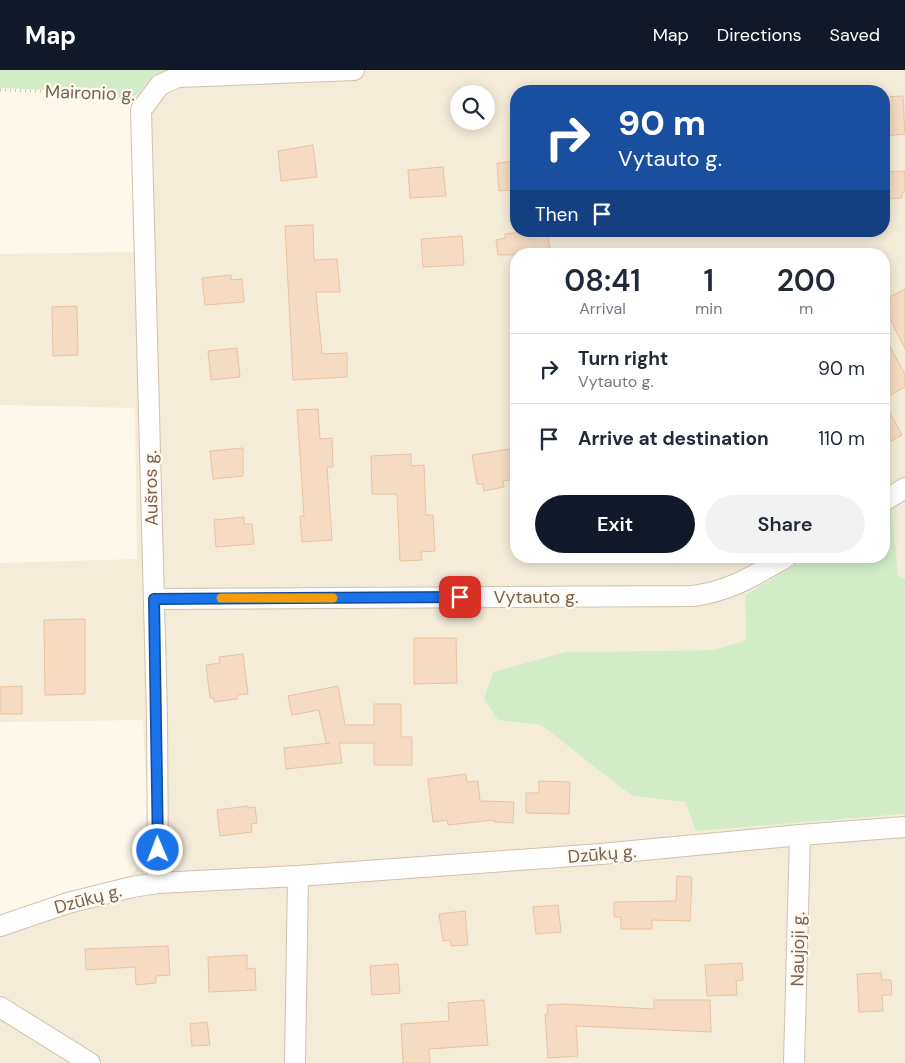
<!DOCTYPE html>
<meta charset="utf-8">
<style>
:root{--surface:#fff;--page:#f2f2f3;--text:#1f2937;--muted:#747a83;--line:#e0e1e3;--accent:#111827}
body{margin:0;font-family:"DM Sans",sans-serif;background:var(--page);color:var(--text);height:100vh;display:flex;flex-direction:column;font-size:19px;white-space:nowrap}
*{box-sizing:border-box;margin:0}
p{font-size:16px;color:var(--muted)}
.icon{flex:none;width:28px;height:28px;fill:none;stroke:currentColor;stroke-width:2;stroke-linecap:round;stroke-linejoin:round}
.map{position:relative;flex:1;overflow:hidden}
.drawer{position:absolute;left:510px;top:178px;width:380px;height:315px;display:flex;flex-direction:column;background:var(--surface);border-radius:20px;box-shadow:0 2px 12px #0003}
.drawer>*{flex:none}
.hud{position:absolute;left:510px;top:15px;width:380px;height:152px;border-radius:20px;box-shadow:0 2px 12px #0003;background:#1a4fa0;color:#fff;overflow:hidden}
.tools{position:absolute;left:450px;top:15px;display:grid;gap:10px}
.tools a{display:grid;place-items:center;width:45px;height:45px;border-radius:50%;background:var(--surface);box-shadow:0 2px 12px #0003;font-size:25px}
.pin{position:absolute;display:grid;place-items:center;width:42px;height:42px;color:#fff;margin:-21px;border-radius:10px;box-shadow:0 2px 8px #0006}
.me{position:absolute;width:55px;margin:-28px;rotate:359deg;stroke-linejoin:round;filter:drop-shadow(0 0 4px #0008)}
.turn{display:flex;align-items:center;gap:18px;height:105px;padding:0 25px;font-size:22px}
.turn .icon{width:65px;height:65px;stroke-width:2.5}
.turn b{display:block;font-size:35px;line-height:42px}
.then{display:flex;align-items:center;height:48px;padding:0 25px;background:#0003;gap:10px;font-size:19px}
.eta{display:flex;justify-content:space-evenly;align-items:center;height:85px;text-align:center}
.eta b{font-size:30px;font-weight:600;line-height:35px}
.action{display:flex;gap:10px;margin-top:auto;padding:10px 25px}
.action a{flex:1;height:58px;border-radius:30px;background:var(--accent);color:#fff;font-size:20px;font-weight:600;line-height:58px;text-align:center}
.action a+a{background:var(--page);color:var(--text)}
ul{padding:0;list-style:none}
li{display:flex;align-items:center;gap:15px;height:70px;padding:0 25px;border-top:1px solid var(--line)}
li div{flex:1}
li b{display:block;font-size:19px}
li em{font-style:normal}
header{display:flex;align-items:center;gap:30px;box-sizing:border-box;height:70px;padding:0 25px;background:var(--accent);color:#fff}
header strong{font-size:24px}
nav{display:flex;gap:28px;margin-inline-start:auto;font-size:18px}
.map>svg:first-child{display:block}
.residential{fill:#f5ebd9;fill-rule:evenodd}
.green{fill:#d3ecc8}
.building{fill:#f4dbc2;stroke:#e7c3a2}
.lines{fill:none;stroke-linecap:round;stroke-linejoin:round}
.minor-casing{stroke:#d1c1af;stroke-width:22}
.path{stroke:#d9bfa4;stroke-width:3;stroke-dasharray:1 4;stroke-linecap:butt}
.minor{stroke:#fff;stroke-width:20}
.route-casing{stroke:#114b97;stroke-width:12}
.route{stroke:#1a73e8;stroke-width:9}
.slow{stroke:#f59e0b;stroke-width:9}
.labels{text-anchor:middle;stroke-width:4.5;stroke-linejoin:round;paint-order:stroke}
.street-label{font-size:18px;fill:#7a624c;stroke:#fffbf2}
</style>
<header>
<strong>Map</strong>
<nav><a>Map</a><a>Directions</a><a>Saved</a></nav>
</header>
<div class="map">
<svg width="905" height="993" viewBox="0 0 905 993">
<rect width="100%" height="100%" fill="#fdf8eb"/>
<!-- residential -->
<path class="residential" d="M 211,0 L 905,0 L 905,509 L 898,505 L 892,437 L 884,442 L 884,184 L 516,184 L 516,486 L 810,486 L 745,525 L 746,570 L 714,580 L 566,582 L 498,650 L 541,655 L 632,726 L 685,732 L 696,761 L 905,744 L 905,993 L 0,993 L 0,846 L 126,810 L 139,796 L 149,775 L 143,650 L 0,652 L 0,493 L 137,489 L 135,338 L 0,335 L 0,184 L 133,182 L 131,32 L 142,16 L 163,3 ZM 516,21 L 884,21 L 884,161 L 516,161 ZM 459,24 L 486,24 L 486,51 L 459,51 Z"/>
<!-- green -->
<g class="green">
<path d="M 0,0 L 211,0 C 173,2 154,0 131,32 L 100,22 L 0,18 Z"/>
<polygon points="892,437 898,505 905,509 905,744 696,761 685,732 632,726 541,655 498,650 484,629 493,602 566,582 714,580 746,570 745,525 810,486 884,486 884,442"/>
</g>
<!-- building -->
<g class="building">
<polygon points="903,26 905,64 884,66 884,27"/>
<polygon points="313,75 317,107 281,111 278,81"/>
<polygon points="516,91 516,120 499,121 497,93"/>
<polygon points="443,97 446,126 410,128 408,100"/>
<polygon points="905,101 905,122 902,123 902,128 887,129 887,124 884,125 884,102"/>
<polygon points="313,155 314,190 337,189 340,222 316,222 322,284 347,283 347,307 293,310 285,156"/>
<polygon points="530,161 545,161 546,165 548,165 550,180 547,180 548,184 498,185 496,170 505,168 505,164"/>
<polygon points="462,166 464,195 423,197 421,169"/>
<polygon points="231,205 231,210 242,209 244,232 205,235 202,208"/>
<polygon points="905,219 905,279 884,237 884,230"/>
<polygon points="77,236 78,285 53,286 52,237"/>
<polygon points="884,266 905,304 905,317 890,325 884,313"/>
<polygon points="237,278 240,307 211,310 208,281"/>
<polygon points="884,332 902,365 884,375"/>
<polygon points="318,339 320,369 332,368 333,397 327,397 332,470 302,472 300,446 304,446 297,340"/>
<polygon points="243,378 243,406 213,409 210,381"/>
<polygon points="516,378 516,409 503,411 504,417 484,421 483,414 477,414 472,385"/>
<polygon points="411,384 411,396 424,395 426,445 433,445 435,481 421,482 422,490 400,491 397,424 372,424 371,386"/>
<polygon points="244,447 244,454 252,454 254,474 216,477 214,450"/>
<polygon points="85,549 85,624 45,625 44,550"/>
<polygon points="414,568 456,568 457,613 414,614"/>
<polygon points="243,584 248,624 237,625 237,629 214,632 214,628 210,628 206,595 220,593 219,587"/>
<polygon points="22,616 22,644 0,644 0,617"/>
<polygon points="338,616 345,655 374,655 374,634 401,634 401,667 412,667 412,695 374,695 374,673 339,673 342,693 286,699 284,678 330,673 326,673 319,640 292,645 288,626"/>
<polygon points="466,704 467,712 478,711 480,731 514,732 513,753 494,752 494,750 448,755 447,750 433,752 428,709"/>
<polygon points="539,711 570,712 569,744 526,743 526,723 539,723"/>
<polygon points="248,736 248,738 255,737 257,753 251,754 252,762 220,766 217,740"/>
<polygon points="677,806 692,807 690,851 652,850 652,859 621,859 621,847 614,847 614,832 676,831"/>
<polygon points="558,835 561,862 536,864 533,837"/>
<polygon points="465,841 468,875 451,876 450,870 443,871 439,844"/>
<polygon points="168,876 170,905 156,906 156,913 136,915 135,897 86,900 85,879"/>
<polygon points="247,885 247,899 255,898 256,920 209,922 208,887"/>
<polygon points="742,893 743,910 736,911 737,925 707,926 705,895"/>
<polygon points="398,894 400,923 372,925 370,896"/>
<polygon points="881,903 882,910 891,910 892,925 882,925 883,941 859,942 857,904"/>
<polygon points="484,930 488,975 429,979 430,993 403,993 401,954 449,951 448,933"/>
<polygon points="654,930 710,930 711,962 576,956 578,986 548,988 545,944 548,944 547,935 566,934 654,939"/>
<polygon points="207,952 210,975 192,976 190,954"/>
</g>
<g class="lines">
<defs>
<g id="minor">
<polyline points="884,431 905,418"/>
<path d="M 154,529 L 693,526 C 731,521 755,505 788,486"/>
<polyline points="158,813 157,647 141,40 160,15 178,7 354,0"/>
<polyline points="0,856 68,833 132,817 158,813 298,806 601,784 800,765 905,757"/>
<polyline points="0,937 90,993"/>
<polyline points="295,993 298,806"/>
<polyline points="794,993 800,765"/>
</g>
</defs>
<!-- minor casing -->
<use href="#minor" class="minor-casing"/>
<!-- path -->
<polyline class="path" points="0,20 130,24"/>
<!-- minor -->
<use href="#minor" class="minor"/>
</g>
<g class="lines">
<defs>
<polyline id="route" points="158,780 154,529 460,527"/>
</defs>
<!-- route casing -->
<use href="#route" class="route-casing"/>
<!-- route -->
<use href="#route" class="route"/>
<!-- slow -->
<polyline class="slow" points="221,528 333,528"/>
</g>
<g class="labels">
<!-- street labels -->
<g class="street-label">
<text transform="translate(90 23) rotate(2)" y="6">Maironio g.</text>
<text transform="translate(151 418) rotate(-91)" y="6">Aušros g.</text>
<text x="536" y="533">Vytauto g.</text>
<text transform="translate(602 784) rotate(-5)" y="6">Dzūkų g.</text>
<text transform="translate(88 829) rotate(-15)" y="6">Dzūkų g.</text>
<text transform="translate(798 879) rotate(-89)" y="6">Naujoji g.</text>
</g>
</g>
</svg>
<div class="tools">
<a><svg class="icon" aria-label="search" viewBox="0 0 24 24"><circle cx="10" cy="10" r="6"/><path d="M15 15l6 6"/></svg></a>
</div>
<div class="pin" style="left:460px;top:527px;background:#d93025"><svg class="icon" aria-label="arrive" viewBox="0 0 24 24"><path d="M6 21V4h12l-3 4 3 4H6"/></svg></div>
<svg class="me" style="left:158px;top:780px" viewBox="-20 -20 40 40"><circle r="17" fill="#1a73e8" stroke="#fff" stroke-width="3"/><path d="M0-11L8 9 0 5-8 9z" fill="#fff"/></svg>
<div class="hud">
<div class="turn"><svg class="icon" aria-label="right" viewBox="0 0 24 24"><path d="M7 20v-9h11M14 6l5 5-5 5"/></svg><div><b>90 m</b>Vytauto g.</div></div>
<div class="then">Then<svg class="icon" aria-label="arrive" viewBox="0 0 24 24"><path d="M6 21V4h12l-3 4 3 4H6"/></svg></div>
</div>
<section class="drawer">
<div class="eta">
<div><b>08:41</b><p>Arrival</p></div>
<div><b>1</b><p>min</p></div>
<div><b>200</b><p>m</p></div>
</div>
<ul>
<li><svg class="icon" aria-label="right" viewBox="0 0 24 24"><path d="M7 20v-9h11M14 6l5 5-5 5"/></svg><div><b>Turn right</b><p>Vytauto g.</p></div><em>90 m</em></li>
<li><svg class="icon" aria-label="arrive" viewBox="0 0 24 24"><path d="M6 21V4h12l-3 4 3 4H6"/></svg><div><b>Arrive at destination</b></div><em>110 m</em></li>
</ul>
<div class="action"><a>Exit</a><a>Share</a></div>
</section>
</div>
